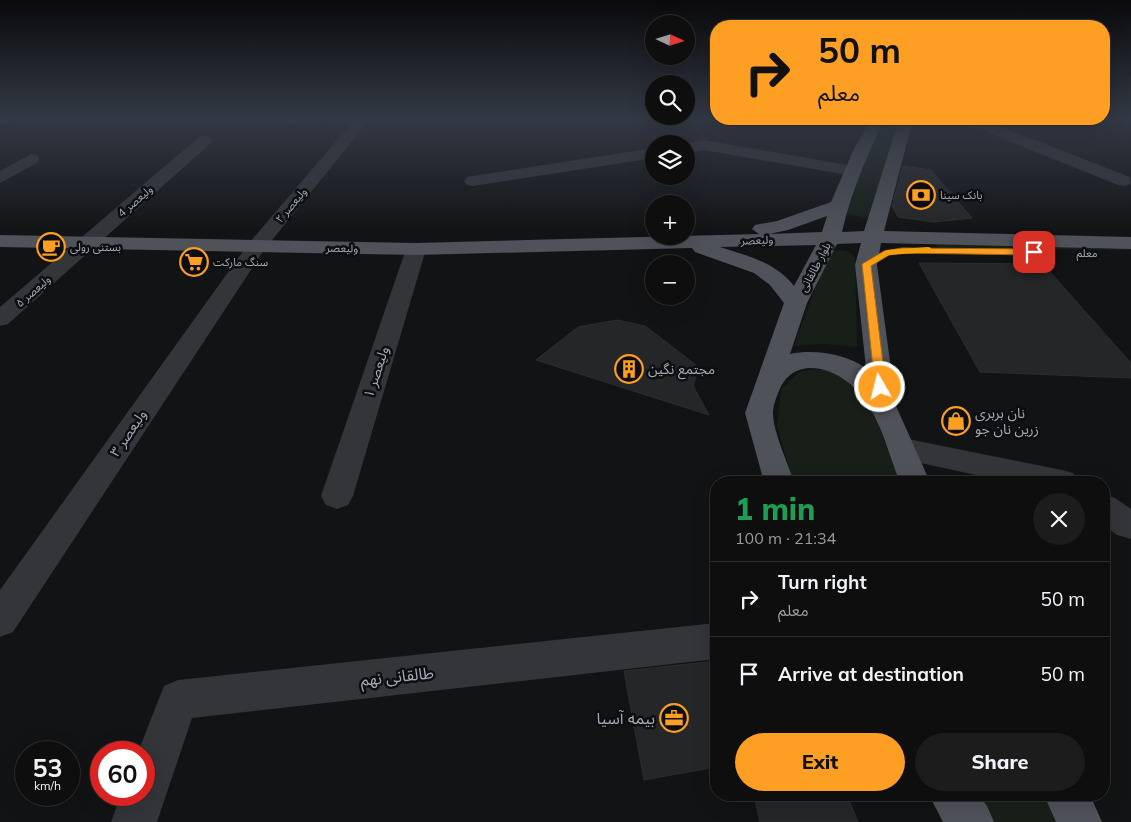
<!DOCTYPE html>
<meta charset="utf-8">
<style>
:root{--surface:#0e0e0f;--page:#1c1c1d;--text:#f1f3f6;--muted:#9b9c9e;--line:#2e2e2f;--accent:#fd9f22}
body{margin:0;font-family:Mulish,"Noto Sans Arabic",sans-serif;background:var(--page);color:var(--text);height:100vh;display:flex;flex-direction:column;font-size:19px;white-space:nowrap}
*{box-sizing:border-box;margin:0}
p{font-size:16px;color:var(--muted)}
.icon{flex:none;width:28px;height:28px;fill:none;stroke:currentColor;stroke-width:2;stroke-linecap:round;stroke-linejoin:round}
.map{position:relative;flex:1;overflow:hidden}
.side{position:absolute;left:710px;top:476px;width:400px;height:325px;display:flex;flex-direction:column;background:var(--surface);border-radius:20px;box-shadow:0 5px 20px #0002,0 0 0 1px var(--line)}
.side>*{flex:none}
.hud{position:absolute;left:710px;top:20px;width:400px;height:105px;border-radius:20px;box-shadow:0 5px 20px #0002,0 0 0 1px var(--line);background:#fd9f22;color:#111;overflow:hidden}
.needle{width:32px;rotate:94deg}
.controls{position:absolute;left:645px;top:15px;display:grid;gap:10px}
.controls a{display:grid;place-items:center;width:50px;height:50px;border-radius:50%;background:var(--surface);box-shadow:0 5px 20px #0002,0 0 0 1px var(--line);font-size:25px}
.speed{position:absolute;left:15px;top:741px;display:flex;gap:10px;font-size:25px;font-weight:700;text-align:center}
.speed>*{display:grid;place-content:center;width:65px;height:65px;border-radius:50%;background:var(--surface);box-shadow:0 5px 20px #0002,0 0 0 1px var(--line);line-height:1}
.speed small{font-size:12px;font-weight:400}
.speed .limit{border:8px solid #d22;background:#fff;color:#111}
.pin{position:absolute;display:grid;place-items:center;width:42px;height:42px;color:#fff;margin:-21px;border-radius:10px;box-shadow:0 2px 8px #0006}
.me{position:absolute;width:55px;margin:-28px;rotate:352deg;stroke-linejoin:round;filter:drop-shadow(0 0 4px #0008)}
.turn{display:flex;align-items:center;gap:18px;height:105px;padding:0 25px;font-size:22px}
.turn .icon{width:65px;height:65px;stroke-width:2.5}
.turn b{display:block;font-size:35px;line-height:42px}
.round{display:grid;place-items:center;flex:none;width:52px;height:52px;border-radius:26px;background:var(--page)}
.head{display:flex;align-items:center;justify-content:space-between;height:85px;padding:0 25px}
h1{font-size:30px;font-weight:800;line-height:38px;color:#1e9e55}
.button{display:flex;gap:10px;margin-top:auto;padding:10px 25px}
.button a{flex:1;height:58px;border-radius:30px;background:var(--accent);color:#111;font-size:20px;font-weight:800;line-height:58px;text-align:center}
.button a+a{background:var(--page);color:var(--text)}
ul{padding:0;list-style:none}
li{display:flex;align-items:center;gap:15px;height:75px;padding:0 25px;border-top:1px solid var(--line)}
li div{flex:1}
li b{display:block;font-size:19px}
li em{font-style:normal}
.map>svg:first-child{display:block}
.green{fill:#181f19}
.building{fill:#252628;stroke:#2c2d30}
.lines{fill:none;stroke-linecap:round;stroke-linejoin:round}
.minor{fill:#333539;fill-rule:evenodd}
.major{fill:#4f5259;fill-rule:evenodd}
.route{fill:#fd9f22;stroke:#a46716}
.slow{fill:#f59e0b}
.labels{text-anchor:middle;stroke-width:5;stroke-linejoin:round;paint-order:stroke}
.far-poi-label{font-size:11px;fill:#a3aab6;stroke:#0d0e0f;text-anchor:start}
.far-street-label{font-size:11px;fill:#a3aab6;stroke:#0d0e0f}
.poi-label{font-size:14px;fill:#a3aab6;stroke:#0d0e0f;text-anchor:start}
.street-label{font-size:14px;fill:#a3aab6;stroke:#0d0e0f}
.near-street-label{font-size:16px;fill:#a3aab6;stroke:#0d0e0f}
.near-poi-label{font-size:16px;fill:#a3aab6;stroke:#0d0e0f;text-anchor:end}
</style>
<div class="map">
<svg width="1131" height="822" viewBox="0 0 1131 822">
<rect width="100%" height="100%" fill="#121314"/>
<!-- green -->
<g class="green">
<polygon points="883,119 903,119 872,219 841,213"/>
<polygon points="938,244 1131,246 1131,250 941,248 936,246"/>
<polygon points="840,250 848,251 855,257 857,347 824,344 794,346 827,256 832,252"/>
<polygon points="828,369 853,383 869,404 902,482 793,482 777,425 781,389 801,371"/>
<polygon points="974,795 1056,795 1069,822 986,822"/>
</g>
<!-- building -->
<g class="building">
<polygon points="903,166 931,170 972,218 934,222 898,217 892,206"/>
<polygon points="919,263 1043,264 1131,363 1131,378 980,372"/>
<polygon points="617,320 645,326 696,365 697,373 693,386 709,415 536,360 578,327"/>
<polygon points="716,661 716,767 644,780 624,671"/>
<polygon points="754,795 847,795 858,822 760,822"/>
</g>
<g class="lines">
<!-- minor -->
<g class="minor">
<polygon points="0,118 18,118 16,121 0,125"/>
<polygon points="288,118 336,118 329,122 294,125 289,124 287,121"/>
<polygon points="356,118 371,118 264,250 13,632 0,637 0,590 249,243"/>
<path d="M 928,119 L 975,119 L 988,122 L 1130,177 L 1131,184 L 1124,186 L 1118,185 L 979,129 C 962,125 946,126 930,122 Z"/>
<polygon points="205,135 213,140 211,143 8,324 0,326 0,307 199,137"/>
<polygon points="704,140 853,166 859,167 862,171 859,175 853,176 704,150 686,153 686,144 684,144"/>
<polygon points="654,148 654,158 473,186 467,185 464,181 467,177 473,176"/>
<polygon points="31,154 37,155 39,159 37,163 0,183 0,171"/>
<polygon points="416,243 423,245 426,249 353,496 348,505 337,509 326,505 321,496 406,249 409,245"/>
<polygon points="903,438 1062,470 1073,473 1077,482 1008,482 893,457 888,449 893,441"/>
<polygon points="1104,494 1115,498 1131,509 1131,539 1117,535 1104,525"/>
<polygon points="716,623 716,659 192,718 157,822 111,822 121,795 144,795 144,752 138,752 164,686 178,680"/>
</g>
<!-- major -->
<g class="major">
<path d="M 871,119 L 885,119 C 867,155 851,192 842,232 L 864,231 L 899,119 L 913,119 L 884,231 L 1131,237 L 1131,249 L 881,243 L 877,265 L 896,406 L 930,482 L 900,482 C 888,453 881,418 859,393 C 839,368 794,353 779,391 C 776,398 773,406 773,413 C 773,432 788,463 794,482 L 764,482 L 745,413 L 784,303 L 770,285 L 754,273 L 695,252 L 692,248 L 416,255 L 0,247 L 0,235 L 416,243 L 759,234 L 752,229 L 755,225 L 777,221 L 831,202 L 853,151 ZM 827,216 L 822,232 L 769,234 L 788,230 ZM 861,243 L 855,265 L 866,368 C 845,354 815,349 790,354 L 807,303 L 837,244 ZM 816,245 L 794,286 C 775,262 748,256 720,247 Z"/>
<polygon points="929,795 979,795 987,806 994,822 943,822"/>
<polygon points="1044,795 1090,795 1102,822 1056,822"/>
</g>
</g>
<!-- sky -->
<linearGradient id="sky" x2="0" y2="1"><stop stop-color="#0a0a0b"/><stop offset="0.51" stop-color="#333945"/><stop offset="1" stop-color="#333945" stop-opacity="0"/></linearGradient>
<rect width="1131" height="233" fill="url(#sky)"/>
<!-- route -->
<polygon class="route" points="902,248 1034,249 1038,252 1034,255 902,253 889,255 871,266 886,387 880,390 875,387 862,264 884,251"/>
<!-- slow -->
<polygon class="slow" points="928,247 931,248 931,252 889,255 871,264 867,262 887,250"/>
<!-- icons -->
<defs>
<symbol id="bank-ring" viewBox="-11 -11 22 22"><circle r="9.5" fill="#0d0e0f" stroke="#fd9f22" stroke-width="1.5"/><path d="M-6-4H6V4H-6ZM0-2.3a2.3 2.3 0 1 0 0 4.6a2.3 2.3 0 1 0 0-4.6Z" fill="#fd9f22"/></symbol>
<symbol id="cafe-ring" viewBox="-11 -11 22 22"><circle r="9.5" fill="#0d0e0f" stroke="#fd9f22" stroke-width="1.5"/><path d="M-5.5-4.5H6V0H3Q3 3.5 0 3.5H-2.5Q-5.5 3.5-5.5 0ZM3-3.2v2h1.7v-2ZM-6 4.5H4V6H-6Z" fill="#fd9f22"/></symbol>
<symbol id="supermarket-ring" viewBox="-11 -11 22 22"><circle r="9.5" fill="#0d0e0f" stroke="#fd9f22" stroke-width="1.5"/><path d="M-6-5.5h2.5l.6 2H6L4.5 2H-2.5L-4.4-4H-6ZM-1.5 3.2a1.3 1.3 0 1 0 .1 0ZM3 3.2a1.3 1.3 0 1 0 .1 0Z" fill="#fd9f22"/></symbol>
<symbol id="building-ring" viewBox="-11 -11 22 22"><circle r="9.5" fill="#0d0e0f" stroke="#fd9f22" stroke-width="1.5"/><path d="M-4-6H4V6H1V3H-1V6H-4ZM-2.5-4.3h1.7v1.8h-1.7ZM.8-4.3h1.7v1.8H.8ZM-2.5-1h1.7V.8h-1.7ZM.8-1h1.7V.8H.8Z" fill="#fd9f22"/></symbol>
<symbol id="shop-ring" viewBox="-11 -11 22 22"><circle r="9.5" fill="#0d0e0f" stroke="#fd9f22" stroke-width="1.5"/><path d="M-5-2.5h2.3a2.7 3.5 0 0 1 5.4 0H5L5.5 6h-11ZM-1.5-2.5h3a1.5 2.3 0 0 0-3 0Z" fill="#fd9f22"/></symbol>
<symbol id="office-ring" viewBox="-11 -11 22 22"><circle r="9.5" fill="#0d0e0f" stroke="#fd9f22" stroke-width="1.5"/><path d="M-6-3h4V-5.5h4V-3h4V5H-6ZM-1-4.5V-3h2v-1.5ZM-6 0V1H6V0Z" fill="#fd9f22"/></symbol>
</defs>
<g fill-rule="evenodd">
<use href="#bank-ring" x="905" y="179" width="32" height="32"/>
<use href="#cafe-ring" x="35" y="231" width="32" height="32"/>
<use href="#supermarket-ring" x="178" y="246" width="32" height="32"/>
<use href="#building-ring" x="613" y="353" width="32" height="32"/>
<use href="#shop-ring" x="940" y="405" width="32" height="32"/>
<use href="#office-ring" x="658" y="702" width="32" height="32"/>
</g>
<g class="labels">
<!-- far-poi labels -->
<g class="far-poi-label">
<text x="940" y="199">بانک سینا</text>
<text x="70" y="251">بستنی رولی</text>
<text x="213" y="266">سنگ مارکت</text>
</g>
<!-- far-street labels -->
<g class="far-street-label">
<text transform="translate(135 201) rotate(-41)" y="4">ولیعصر 4</text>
<text transform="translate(291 205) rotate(-50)" y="4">ولیعصر ٢</text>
<text transform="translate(757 240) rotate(-2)" y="4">ولیعصر</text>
<text transform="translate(342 248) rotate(1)" y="4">ولیعصر</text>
<text transform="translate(1087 253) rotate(1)" y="4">معلم</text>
<text transform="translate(815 267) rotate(-62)" y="4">بلوار طالقانی</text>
<text transform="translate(33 291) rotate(-41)" y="4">ولیعصر ۵</text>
</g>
<!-- poi labels -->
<g class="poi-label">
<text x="648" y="374">مجتمع نگین</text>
<text x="975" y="418">نان بربری<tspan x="975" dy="16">زرین نان جو</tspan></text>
</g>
<!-- street labels -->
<g class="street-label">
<text transform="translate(376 372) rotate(-72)" y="5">ولیعصر ١</text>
<text transform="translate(128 433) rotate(-56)" y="5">ولیعصر ٣</text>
</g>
<!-- near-street labels -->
<g class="near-street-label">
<text transform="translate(397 676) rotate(-6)" y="6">طالقانی نهم</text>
</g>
<!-- near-poi labels -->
<g class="near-poi-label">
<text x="655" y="724">بیمه آسیا</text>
</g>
</g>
</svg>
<div class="controls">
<a><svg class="needle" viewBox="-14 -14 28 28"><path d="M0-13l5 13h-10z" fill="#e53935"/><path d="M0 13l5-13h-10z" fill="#9b9c9e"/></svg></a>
<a><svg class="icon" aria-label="search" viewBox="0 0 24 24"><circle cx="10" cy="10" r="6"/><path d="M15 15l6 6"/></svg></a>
<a><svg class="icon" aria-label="layers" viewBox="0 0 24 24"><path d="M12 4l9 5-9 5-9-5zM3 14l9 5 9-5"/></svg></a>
<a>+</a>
<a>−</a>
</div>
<div class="speed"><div>53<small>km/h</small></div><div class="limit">60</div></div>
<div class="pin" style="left:1034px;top:252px;background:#d93025"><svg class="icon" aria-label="arrive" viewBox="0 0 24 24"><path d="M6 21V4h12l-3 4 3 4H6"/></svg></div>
<svg class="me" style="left:880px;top:387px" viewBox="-20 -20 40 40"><circle r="17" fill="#fd9f22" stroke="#fff" stroke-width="3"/><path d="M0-11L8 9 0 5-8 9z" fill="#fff"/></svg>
<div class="hud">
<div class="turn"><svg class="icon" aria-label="right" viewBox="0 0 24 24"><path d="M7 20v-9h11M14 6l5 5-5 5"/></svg><div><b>50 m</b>معلم</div></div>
</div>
<section class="side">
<div class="head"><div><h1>1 min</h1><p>100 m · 21:34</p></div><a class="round"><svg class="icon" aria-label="close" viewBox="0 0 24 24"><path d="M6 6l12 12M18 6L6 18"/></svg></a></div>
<ul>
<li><svg class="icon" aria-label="right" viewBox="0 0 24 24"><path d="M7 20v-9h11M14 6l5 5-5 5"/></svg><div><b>Turn right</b><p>معلم</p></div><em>50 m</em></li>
<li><svg class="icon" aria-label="arrive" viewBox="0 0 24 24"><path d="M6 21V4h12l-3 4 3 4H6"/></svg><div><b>Arrive at destination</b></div><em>50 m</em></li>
</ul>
<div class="button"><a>Exit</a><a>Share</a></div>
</section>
</div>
